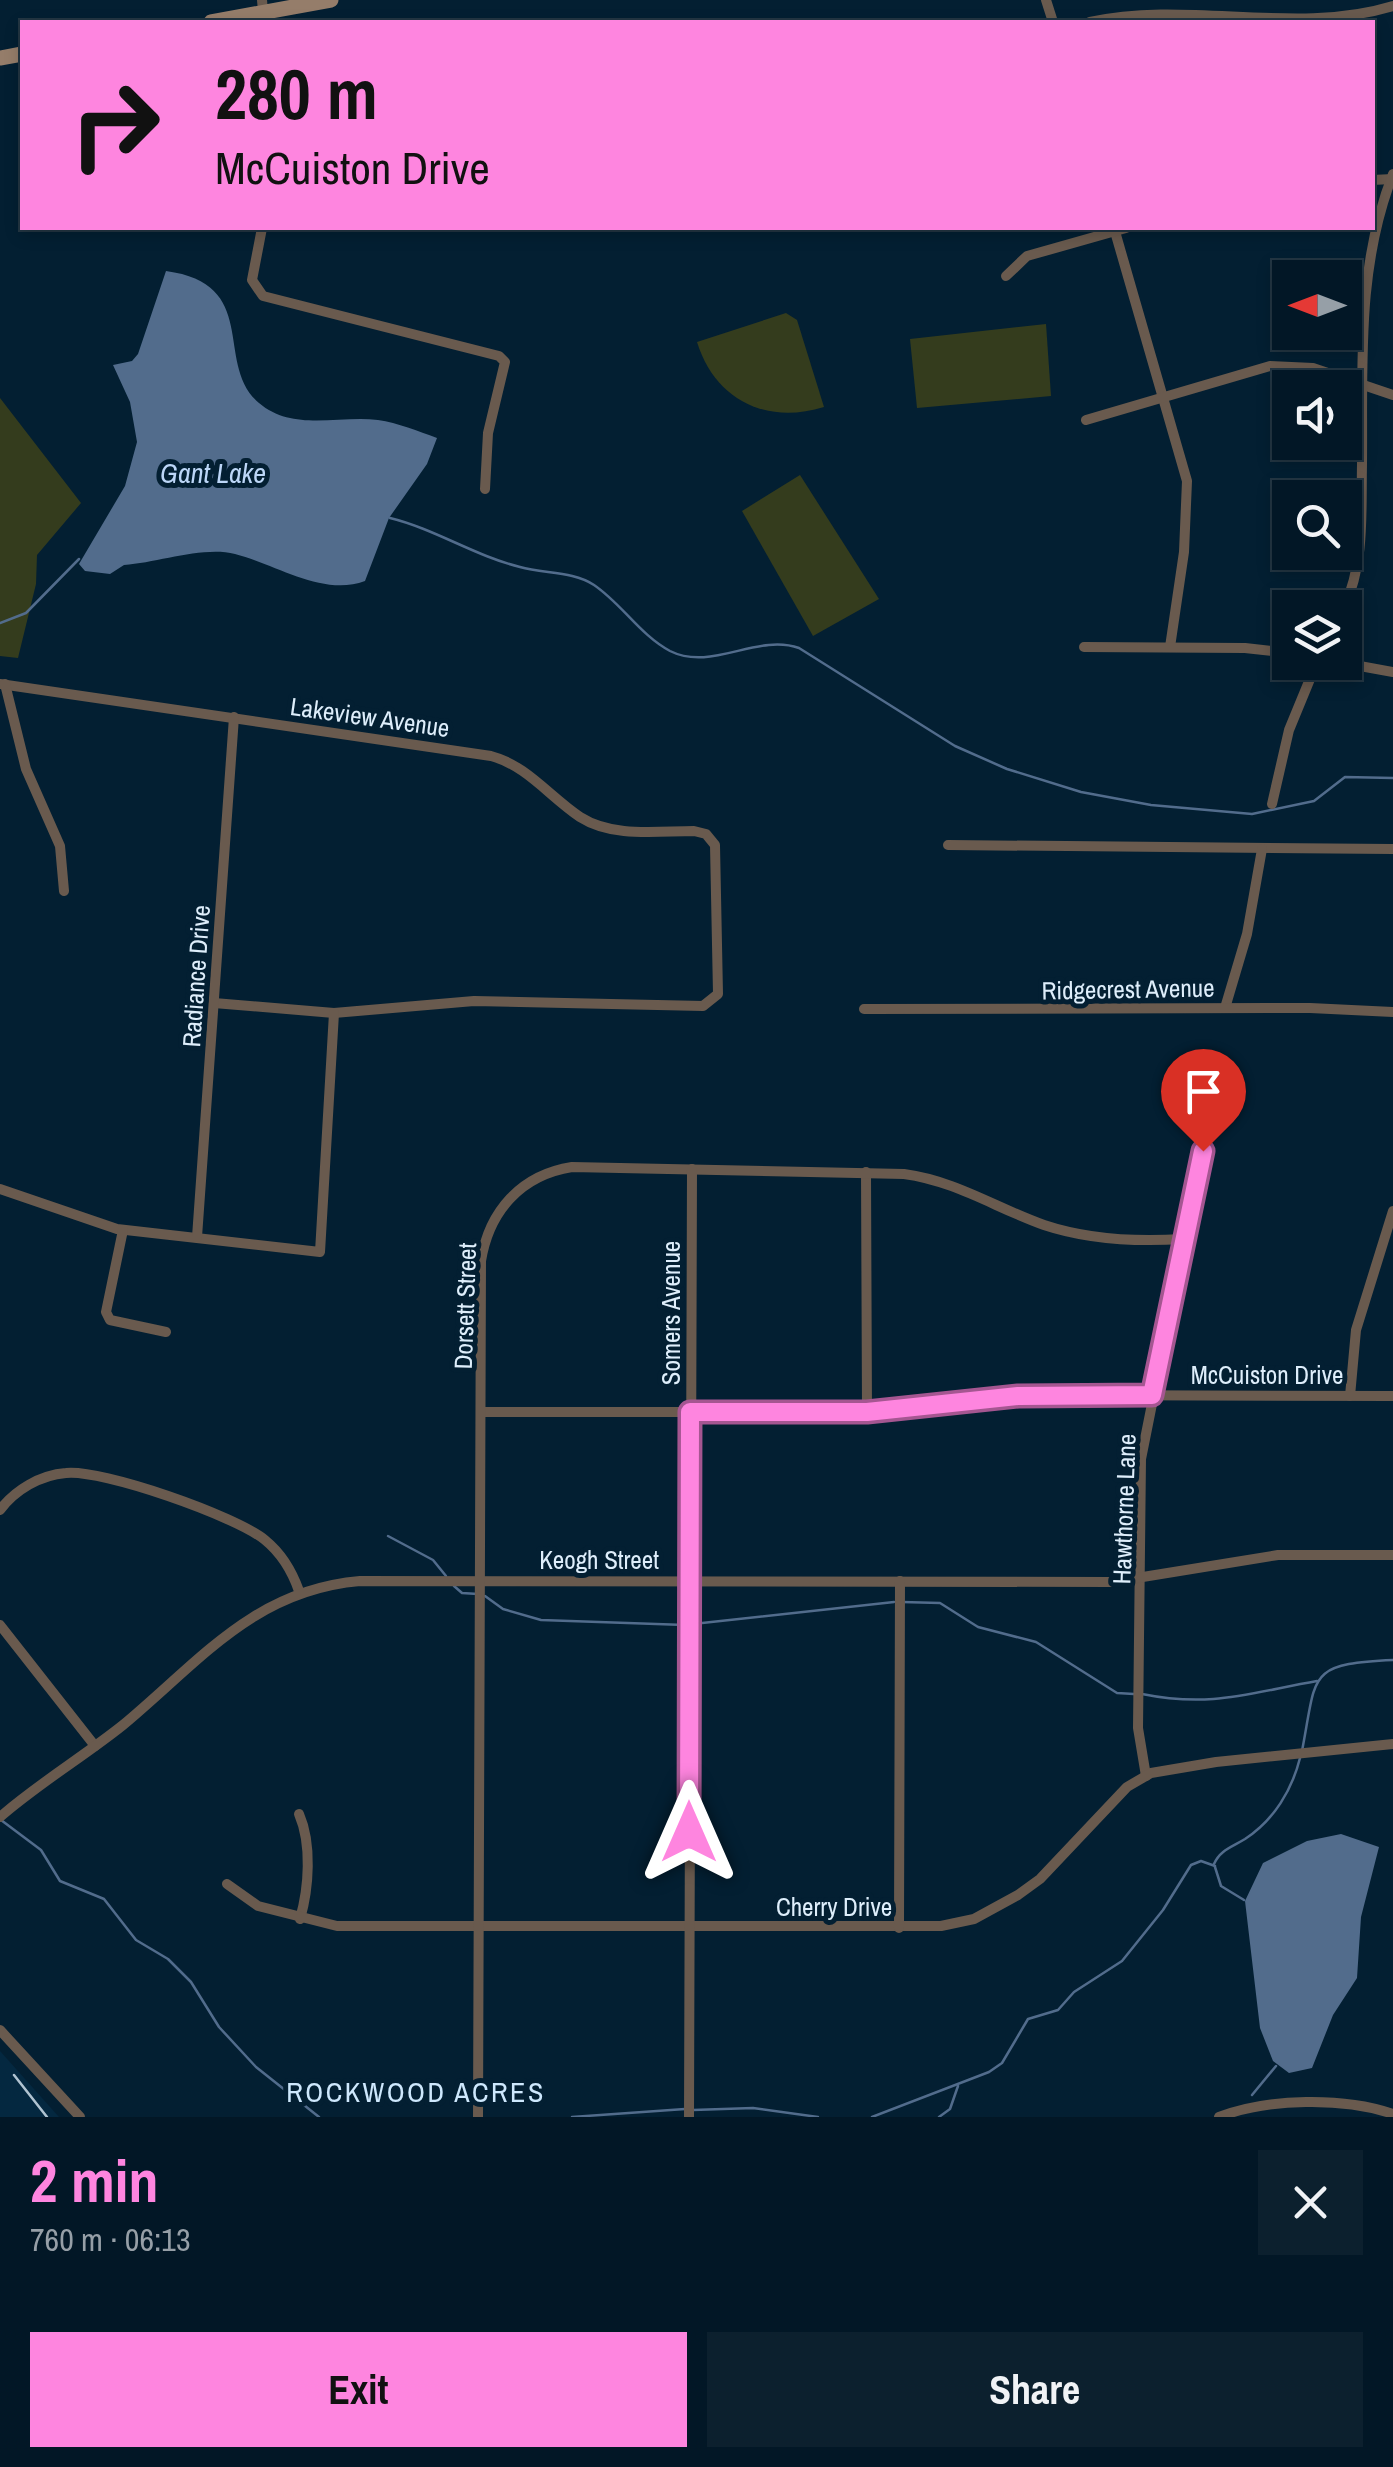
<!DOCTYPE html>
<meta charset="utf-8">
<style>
:root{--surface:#021726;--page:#0c202e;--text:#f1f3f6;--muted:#969fa7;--line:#233643;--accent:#fe85df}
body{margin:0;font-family:"Archivo Narrow",sans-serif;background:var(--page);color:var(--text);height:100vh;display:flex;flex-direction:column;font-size:38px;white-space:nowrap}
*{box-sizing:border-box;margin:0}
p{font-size:32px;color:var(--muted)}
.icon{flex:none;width:55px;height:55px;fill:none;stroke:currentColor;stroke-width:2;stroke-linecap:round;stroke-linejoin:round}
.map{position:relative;height:2117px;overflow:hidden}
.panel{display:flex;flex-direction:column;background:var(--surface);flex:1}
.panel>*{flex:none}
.top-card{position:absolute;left:20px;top:20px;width:1355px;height:210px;border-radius:0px;box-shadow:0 5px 15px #0003,0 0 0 2px var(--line);background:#fe85df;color:#111;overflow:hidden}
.needle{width:65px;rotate:270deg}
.controls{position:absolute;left:1272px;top:260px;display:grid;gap:20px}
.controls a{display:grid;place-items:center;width:90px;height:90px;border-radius:0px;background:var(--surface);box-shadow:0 5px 15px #0003,0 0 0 2px var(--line);font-size:50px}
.pin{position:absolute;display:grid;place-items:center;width:85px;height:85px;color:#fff;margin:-102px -42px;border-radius:50% 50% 50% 0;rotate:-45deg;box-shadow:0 0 10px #0007}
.pin .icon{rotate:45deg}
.me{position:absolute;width:110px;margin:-55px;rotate:0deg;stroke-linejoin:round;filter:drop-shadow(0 0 8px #0008)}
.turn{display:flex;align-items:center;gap:35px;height:210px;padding:0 30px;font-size:45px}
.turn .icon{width:130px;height:130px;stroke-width:2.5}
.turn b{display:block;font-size:70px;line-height:85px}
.round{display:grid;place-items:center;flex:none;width:105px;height:105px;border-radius:0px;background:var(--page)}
.headline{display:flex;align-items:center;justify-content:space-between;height:170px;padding:0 30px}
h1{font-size:60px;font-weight:800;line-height:75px;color:var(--accent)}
.action{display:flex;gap:20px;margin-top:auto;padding:20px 30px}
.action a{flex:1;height:115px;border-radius:0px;background:var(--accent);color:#111;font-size:40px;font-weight:800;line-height:115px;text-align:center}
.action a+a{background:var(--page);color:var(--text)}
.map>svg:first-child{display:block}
.built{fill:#042840}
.green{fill:#343c1d}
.water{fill:#526c8c}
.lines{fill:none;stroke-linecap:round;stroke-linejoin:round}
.stream{stroke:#526c8c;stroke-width:2.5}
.street{stroke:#695a4e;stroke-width:10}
.secondary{stroke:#957d6a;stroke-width:15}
.rail{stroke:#b0c3d1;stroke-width:2.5}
.route-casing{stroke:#a55691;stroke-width:25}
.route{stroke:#fe85df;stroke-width:18}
.labels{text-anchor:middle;stroke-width:10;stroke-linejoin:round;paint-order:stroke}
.street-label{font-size:25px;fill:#deeefb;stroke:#031f32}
.water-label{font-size:28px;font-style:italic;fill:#bcd6f7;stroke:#031f32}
.neighbourhood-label{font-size:28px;letter-spacing:2.5px;fill:#cee8fd;stroke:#031f32}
</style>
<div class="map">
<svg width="1393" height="2117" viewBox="0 0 1393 2117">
<rect width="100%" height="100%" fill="#031f32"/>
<!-- built -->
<polygon class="built" points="0,2051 59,2117 0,2117"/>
<!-- green -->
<g class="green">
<path d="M 786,313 L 797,320 L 824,407 C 766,425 715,400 697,342 Z"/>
<polygon points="1046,324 1051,396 917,408 910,339"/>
<polygon points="0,398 81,503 37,555 36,584 18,658 0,656"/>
<polygon points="800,475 879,599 813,636 742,511"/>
</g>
<!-- water -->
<g class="water">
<path d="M 166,271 C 262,284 213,364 259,403 C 293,432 339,415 378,420 C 398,423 418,431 437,438 L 427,464 L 389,518 L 365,581 C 323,597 275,564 235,554 C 202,546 158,563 124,565 L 110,574 L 85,571 L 79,564 L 125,486 L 137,442 L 130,402 L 113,365 L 132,361 L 138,354 Z"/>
<polygon points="1341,1834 1379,1847 1361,1917 1357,1978 1333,2015 1312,2068 1289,2073 1273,2061 1260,2028 1245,1901 1263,1863 1307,1841"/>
</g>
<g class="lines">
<!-- stream -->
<g class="stream">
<path d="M 390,518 C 435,529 475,556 520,567 C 544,574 573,571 594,585 C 622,604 640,635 670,651 C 712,672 757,633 799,648 L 955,746 L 1007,769 L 1081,792 L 1151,805 L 1252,814 L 1314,801 L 1345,777 L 1393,778"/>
<polyline points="0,623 26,613 79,559"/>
<polyline points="388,1536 433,1560 446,1576"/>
<polyline points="454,1586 462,1593 478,1594"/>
<polyline points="485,1596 503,1609 541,1620 685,1625"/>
<polyline points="902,1602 940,1603 978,1627 1036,1642 1117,1693 1134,1694"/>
<polyline points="693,1624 894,1602"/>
<path d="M 1142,1694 C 1211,1708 1249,1693 1317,1681"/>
<path d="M 1302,1751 C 1317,1674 1306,1664 1393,1660"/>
<polyline points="1,1820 41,1850 60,1881 104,1899 136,1940 168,1959 191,1982 219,2027 256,2067 319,2117"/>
<path d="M 1214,1864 C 1220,1850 1232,1847 1245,1839 C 1274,1820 1292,1790 1300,1758"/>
<polyline points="1215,1867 1221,1886 1244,1900"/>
<polyline points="1252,2095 1276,2066"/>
<polyline points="693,2110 753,2108 818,2117"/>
<polyline points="572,2117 685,2109"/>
<polyline points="872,2117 989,2072 1002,2063 1028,2019 1058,2010 1074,1992 1122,1961 1163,1910 1191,1865 1201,1861 1215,1866"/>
<polyline points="939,2117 950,2109 958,2086"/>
</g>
<!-- street -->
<g class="street">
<polyline points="262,0 264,22"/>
<polyline points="1046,0 1053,22"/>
<path d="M 1090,22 C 1189,0 1295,36 1393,6"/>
<polyline points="1372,180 1393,179"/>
<polyline points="262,228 252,280 263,296 499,356 505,362 488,433 485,489"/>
<polyline points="1114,228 1187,481 1184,552 1170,647"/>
<polyline points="1006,276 1027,256 1126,228"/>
<polyline points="1086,420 1270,366 1313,368 1393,395"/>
<path d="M 1344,608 C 1365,562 1361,513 1362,464 C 1363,365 1356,268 1393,174"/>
<polyline points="1084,647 1245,648 1290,653"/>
<polyline points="1338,662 1393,672"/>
<path d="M 0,684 L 491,756 C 526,765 550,797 580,817 C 613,838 657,831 694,831 L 706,834 L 715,845 L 718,994 L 703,1006 L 474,1001 L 334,1013 L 214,1003"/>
<polyline points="5,684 26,769 60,846 64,891"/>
<polyline points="1272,804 1289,730 1317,662"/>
<polyline points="948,845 1393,849"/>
<polyline points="1225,1008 1247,934 1262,849"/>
<polyline points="864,1009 1310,1008 1393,1012"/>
<polyline points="866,1172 867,1412"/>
<polyline points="0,1189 117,1229 320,1252 334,1013"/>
<polyline points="123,1230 106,1312 110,1320 166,1332"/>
<polyline points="197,1237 234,717"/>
<polyline points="1350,1396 1356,1330 1393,1211"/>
<polyline points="482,1412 867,1412 1055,1395 1393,1396"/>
<path d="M 0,1510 C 15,1490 40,1475 66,1473 C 102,1469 236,1516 265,1540 C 281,1553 292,1571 299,1591"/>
<polyline points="0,1625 95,1746"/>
<polyline points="1146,1776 1138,1728 1141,1459 1207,1129"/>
<path d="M 299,1814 C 312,1844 309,1888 300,1919"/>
<path d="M 0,1817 C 39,1783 83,1757 123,1725 C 200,1661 254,1590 360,1581 L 1112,1582 L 1278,1555 L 1393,1555"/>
<polyline points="227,1884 258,1906 337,1926 941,1926 974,1919 1018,1895 1040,1879 1127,1787 1151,1773 1216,1762 1393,1744"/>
<polyline points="899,1928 900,1581"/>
<polyline points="0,2030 80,2117"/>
<path d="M 478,2117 L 481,1261 C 489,1211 521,1175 572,1167 L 904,1174 C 956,1181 996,1208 1044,1225 C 1089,1240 1136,1242 1183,1239"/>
<polyline points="689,2117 692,1169"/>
<path d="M 1219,2117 C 1268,2098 1344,2097 1393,2114"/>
</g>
<!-- secondary -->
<g class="secondary">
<polyline points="211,22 331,0"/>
<polyline points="0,58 22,54"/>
</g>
<!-- rail -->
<polyline class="rail" points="14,2075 47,2117"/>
</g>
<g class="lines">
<defs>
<polyline id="route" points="689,1832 690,1412 867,1412 1018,1396 1152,1395 1203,1151"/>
</defs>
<!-- route casing -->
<use href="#route" class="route-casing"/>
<!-- route -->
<use href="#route" class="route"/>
</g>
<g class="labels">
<!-- street labels -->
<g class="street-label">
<text transform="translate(370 717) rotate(8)" y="9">Lakeview Avenue</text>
<text transform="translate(196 976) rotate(-86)" y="9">Radiance Drive</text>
<text transform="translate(1128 989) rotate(-1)" y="9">Ridgecrest Avenue</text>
<text transform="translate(465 1306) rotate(-88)" y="9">Dorsett Street</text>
<text transform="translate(671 1313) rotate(-90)" y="9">Somers Avenue</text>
<text x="1267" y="1384">McCuiston Drive</text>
<text transform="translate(1124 1509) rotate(-88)" y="9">Hawthorne Lane</text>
<text x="599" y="1569">Keogh Street</text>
<text x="834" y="1916">Cherry Drive</text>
</g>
<!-- water labels -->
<g class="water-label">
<text x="213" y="483">Gant Lake</text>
</g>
<!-- neighbourhood labels -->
<g class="neighbourhood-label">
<text x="416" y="2102">ROCKWOOD ACRES</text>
</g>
</g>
</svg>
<div class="controls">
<a><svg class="needle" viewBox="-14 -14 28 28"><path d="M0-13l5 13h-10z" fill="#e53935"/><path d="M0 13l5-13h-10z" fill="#969fa7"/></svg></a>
<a><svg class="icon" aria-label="sound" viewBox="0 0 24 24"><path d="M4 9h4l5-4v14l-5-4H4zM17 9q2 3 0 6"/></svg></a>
<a><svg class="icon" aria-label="search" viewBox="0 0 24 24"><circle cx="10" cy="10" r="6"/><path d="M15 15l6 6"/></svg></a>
<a><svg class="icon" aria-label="layers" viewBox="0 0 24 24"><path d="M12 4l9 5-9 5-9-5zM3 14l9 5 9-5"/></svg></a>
</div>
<div class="pin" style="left:1203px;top:1151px;background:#d93025"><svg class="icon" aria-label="arrive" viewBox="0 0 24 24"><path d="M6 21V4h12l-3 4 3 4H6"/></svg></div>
<svg class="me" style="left:689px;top:1832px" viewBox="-20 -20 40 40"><path d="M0-17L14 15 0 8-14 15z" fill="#fe85df" stroke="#fff" stroke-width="4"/></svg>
<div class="top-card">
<div class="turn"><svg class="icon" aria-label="right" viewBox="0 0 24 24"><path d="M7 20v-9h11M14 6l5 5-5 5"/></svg><div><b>280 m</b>McCuiston Drive</div></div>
</div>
</div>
<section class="panel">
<div class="headline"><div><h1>2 min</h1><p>760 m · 06:13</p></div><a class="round"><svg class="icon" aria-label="close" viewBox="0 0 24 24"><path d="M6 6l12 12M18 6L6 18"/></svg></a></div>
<div class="action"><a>Exit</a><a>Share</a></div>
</section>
